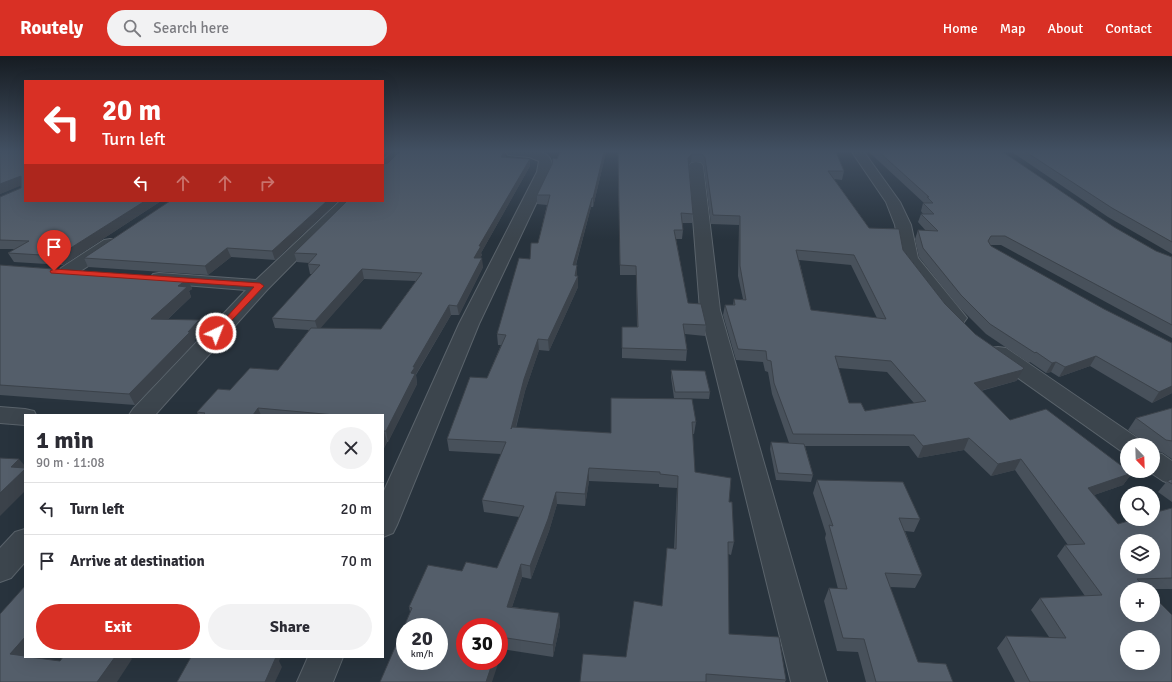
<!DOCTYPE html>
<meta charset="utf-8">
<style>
:root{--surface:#fff;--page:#f2f2f3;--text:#2b2b33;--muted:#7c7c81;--line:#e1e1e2;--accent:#d93025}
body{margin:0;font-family:Signika,sans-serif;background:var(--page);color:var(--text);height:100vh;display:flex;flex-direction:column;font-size:15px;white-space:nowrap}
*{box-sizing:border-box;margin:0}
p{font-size:13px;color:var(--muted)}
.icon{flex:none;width:22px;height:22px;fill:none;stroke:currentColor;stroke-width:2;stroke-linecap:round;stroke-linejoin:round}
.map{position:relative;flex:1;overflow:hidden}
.panel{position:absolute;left:24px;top:358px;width:360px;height:244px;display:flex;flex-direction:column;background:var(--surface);border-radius:0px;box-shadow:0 4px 16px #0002}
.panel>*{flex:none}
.guide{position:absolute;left:24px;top:24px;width:360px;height:122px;border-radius:0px;box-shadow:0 4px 16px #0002;background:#d93025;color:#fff;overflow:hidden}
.needle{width:26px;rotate:157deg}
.tools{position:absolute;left:1120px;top:382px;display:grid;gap:8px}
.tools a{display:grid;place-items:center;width:40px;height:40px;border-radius:50%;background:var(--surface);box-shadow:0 4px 16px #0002;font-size:20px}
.speed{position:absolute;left:396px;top:562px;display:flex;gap:8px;font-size:20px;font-weight:700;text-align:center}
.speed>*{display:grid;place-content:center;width:52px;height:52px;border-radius:50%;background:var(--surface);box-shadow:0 4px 16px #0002;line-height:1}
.speed small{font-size:10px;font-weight:400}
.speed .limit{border:6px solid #d22;background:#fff;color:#111}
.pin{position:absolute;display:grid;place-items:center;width:34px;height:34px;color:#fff;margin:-41px -17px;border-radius:50% 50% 50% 0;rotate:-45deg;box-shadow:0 0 4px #0007}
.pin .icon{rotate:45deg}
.me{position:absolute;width:44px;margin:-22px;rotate:43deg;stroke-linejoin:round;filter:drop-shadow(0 0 3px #0008)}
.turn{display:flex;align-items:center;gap:14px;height:84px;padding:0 12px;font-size:18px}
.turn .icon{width:52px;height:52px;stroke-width:2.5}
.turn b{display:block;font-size:28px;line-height:34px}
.lanes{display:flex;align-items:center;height:38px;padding:0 12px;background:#0003;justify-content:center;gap:20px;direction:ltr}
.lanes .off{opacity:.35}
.round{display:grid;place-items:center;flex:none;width:42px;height:42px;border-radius:21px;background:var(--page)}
.overview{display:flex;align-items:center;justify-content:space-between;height:68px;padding:0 12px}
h1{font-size:24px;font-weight:700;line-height:30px}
.button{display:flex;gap:8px;margin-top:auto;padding:8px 12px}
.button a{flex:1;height:46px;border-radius:24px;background:var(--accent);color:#fff;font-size:16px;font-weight:700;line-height:46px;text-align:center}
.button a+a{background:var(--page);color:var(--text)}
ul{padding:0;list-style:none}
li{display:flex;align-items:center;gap:12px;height:52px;padding:0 12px;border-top:1px solid var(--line)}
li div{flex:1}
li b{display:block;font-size:15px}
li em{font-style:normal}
header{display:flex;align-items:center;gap:24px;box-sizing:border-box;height:56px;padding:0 20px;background:var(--accent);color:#fff}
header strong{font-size:19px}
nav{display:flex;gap:22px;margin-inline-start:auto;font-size:14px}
.search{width:280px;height:36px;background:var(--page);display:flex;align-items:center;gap:10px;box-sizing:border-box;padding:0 14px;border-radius:22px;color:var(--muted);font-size:15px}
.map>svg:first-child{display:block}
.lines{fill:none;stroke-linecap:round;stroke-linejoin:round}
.minor-casing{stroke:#5a636b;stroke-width:2}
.minor{fill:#3c454d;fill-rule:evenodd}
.wall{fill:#48515b;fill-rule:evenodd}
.shaded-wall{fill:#3b424a}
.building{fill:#545e6a;stroke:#3b424a;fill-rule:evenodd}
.route{fill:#d93025;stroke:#8d1f18}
</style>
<header>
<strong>Routely</strong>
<div class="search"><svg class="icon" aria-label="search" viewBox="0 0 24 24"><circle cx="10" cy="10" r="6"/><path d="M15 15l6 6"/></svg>Search here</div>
<nav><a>Home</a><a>Map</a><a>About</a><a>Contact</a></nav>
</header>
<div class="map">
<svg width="1172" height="626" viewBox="0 0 1172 626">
<rect width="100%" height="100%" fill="#28333d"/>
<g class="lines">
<defs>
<g id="minor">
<polygon points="392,96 405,96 388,114 383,115 383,104"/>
<path d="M 506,96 C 524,96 557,88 551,116 L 479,268 L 397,469 L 393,477 L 383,481 L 383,437 L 459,268 L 537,116 L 539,105 L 529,101 L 508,99 Z"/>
<path d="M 852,96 L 864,96 L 900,146 L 911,169 L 918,202 L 967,262 L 964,266 C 953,269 949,266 942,258 L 901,203 L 895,169 L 886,146 Z"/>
<polygon points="696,106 701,107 703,110 720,254 827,626 791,626 700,254 689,110 691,107"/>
<polygon points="340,145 355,145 267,234 155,359 129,359 133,353 246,234 159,227 153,226 150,222 153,218 159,217 256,224"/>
<polygon points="110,183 116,184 118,188 116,192 73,220 67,221 61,220 58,216 61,212 104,184"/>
<polygon points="998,291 1006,292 1139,383 1143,389 1127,389 1127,397 1121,395 990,302 987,297 990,292"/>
<polygon points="0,351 25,353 34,355 36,359 25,359 25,369 0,367"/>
<polygon points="1153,396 1162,398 1172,405 1172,428 1163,425 1148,415 1153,415"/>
<polygon points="25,473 25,506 11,522 0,526 0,492 15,476"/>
<polygon points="308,601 343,601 333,626 297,626"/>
</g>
</defs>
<!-- minor casing -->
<use href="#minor" class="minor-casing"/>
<!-- minor -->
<use href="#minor" class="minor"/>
</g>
<!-- wall -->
<g class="wall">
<polygon points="0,96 161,145 63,209 14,206 8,197 15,193 0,193 0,141 21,132 21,129 0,138"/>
<polygon points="560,96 606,96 593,151 591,151 576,209 578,231 549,295 539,294 525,335 516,372 611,377 611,342 696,366 694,378 692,378 695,416 729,446 734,486 731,499 728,498 729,578 786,624 785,626 580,626 626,601 662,550 667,492 674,493 677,432 659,431 659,428 589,425 585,450 557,448 549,475 531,523 522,521 512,551 559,557 560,569 553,601 502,593 410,556 409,551 462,515 497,512 519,461 484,456 482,444 501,398 449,395 447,383 487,322 501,289 498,289 497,278 538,187 547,149 537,148 537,139"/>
<path d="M 618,96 L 836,96 L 844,115 L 842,124 L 834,123 L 869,172 L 903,194 L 945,248 L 1018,323 L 1016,325 L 981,335 L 1010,364 L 1132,417 L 1123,429 L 1094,439 L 1118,468 L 1172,452 L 1172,533 L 1127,533 L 1172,626 L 1015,626 L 997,592 L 1006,580 L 1049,581 L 1031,554 L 1040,542 L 1085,540 L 1057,500 L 1065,489 L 1068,489 L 1015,414 L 991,420 L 964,394 L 918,402 L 909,390 L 805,390 L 813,419 L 811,426 L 776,424 L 770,393 L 771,386 L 789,387 L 772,338 L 768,316 L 765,315 L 763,306 L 736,304 L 723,259 L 725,249 L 733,249 L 734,243 L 743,243 L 738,220 L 739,169 L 711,168 L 704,110 L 701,106 L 691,106 L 689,108 L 693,158 L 692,167 L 682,167 L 683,174 L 682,183 L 676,183 L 688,247 L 706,269 L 705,280 L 685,278 L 687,294 L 686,305 L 622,302 L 622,271 L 637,271 L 636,219 L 620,219 ZM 799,204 L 851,209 L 877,262 L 811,254 ZM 838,312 L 887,316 L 914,347 L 865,355 L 849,347 Z"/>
<polygon points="869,96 1003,96 1114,171 1156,195 1172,201 1172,282 1001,189 990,189 991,190 1172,337 1152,347 1090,310 1059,321 1051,316 1046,317 1030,306 1029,307 986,278 957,249 919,201 915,183 918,174 926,175 918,166 921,158 923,158 921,155 923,147 924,147"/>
<polygon points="1012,96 1172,96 1172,198 1108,161"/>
<path d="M 506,101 L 505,102 L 530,110 L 481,197 L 482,199 L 480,202 L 483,211 L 459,259 L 451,259 L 416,319 L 417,328 L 388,386 L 387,386 L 383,394 L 383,359 L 198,359 L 197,356 L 230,334 L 278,314 L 309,274 L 275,272 L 272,262 L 312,218 L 310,218 L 308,208 L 309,207 L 297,206 L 294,197 ZM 364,223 L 416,225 L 381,273 L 320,272 Z"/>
<polygon points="338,145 275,204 231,201 208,219 88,211 84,202"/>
<polygon points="0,209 188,223 192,233 189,235 191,241 167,264 203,275 194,285 195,286 135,349 0,339"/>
<polygon points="671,314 710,336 709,343 674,342 671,321"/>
<polygon points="1172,352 1172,403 1163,397 1158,395 1153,392 1153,389 1149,389 1128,374 1136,362"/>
<polygon points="1172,423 1172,446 1158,436 1167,425"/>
<polygon points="817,424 920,463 914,476 905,475 922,519 915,532 890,531 918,606 953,626 866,626 858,596 837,595 824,545 829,532 838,533 825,482 826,478 813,437"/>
</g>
<!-- shaded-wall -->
<g class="shaded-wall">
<polygon points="383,96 390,96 383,102"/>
<polygon points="504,96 505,96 506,101 502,109 501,101"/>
<polygon points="604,96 606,96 593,151 593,142"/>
<polygon points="692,98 691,106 688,110 688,102"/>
<polygon points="530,103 530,110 481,197 482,199 475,211 474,202 479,190"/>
<polygon points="21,120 25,128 0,138 0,128"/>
<polygon points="592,142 591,151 573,219 573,209"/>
<polygon points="145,145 161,145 63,209 58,200"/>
<polygon points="327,145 338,145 275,204 272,195"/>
<polygon points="227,192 231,201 208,219 205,210"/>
<polygon points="482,202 483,211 459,259 457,250"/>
<polygon points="577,209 577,222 578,220 578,231 549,295 548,284 575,220"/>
<polygon points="362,213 364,223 318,275 315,265"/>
<polygon points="188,223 192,233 189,235 191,241 156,274 151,263 178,230"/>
<polygon points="449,249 451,259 416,318 417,328 388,386 386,375 411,317 413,311"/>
<polygon points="199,264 203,275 194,285 195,286 135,349 129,338"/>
<polygon points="538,283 539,294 525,335 512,385 511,373 524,323"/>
<polygon points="1096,300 1090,310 1059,321 1065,311"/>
<polygon points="1056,306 1051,316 1046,317 1052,307"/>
<polygon points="1024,312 1016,325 968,338 974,327"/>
<polygon points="1172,330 1172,337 1152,347 1159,336"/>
<polygon points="258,352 261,359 253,359"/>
<polygon points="384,375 387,386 383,394 383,377"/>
<polygon points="969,382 964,394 918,402 923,390"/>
<polygon points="19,403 25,410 25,435 0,460 0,437 11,411"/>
<polygon points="1021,403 1015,414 991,420 998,408"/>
<polygon points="589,412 589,425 585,450 585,438"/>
<polygon points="1132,417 1123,429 1080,444 1088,432"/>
<polygon points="556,436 557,448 549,475 531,523 530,510"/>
<polygon points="521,508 522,521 508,563 507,551"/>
<polygon points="559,557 560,569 553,601 553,589"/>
<polygon points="25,581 25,601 10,598"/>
<polygon points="500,581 502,593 499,604 499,586"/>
<polygon points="115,601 130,601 132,603 117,626 97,626"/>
<polygon points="272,601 281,601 279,605 282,611 275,626 265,626"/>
<polygon points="493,605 499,605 492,626 486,626"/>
</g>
<!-- building -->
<g class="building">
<polygon points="0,96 25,96 25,145 145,145 58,200 8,197 29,185 0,184 0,141 21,132 21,120 0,128"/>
<polygon points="399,96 504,96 501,101 530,103 479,190 481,190 474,202 482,202 457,250 449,249 413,311 415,311 411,317 415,318 386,375 384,375 383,377 383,359 335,359 258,352 253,359 203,359 205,357 197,356 218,333 230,334 250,312 278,314 311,272 381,273 422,217 362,213 315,265 272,262 320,209 308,208 317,198 294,197 347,145 383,145 383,108 388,107"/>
<path d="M 560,96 L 604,96 L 593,142 L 592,142 L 573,209 L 577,209 L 575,220 L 578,220 L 548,284 L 538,283 L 524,323 L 511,373 L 512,371 L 611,377 L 611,342 L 692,343 L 696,366 L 692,366 L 695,416 L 731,422 L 729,446 L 732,446 L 734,486 L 728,486 L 729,578 L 779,581 L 786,624 L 706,618 L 706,626 L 580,626 L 583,598 L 626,601 L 634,545 L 662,550 L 667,492 L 676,493 L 678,420 L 660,418 L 660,416 L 589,412 L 585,438 L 556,436 L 548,463 L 530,510 L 521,508 L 507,551 L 559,557 L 553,589 L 500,581 L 499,586 L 499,571 L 465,571 L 465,605 L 493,605 L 486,626 L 380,626 L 412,552 L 409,551 L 428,509 L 462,515 L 466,506 L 497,512 L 524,450 L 482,444 L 506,386 L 447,383 L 470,321 L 487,322 L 506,279 L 497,278 L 519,202 L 530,203 L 531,187 L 538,187 L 550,139 L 537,139 L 552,108 L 553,102 L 557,103 ZM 405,571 L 439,571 L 439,605 L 405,605 Z"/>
<path d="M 618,96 L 836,96 L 844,115 L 828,115 L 869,172 L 899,173 L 903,194 L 945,248 L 975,278 L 1024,312 L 1022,314 L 974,327 L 1010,364 L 1046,353 L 1127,414 L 1127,415 L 1128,415 L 1132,417 L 1088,432 L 1118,468 L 1135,463 L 1153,463 L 1153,457 L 1172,452 L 1172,522 L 1137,523 L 1146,533 L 1127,533 L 1127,559 L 1153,559 L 1153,540 L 1172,559 L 1172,626 L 1030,626 L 1006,580 L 1066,582 L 1040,542 L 1102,539 L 1065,489 L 1085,488 L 1021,403 L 998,408 L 969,382 L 923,390 L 914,379 L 793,378 L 774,327 L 771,305 L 767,304 L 766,295 L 738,293 L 725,249 L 735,249 L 734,243 L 746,244 L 740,210 L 740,160 L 713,159 L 705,102 L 702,98 L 692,98 L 688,102 L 693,158 L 681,157 L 683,174 L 674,174 L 688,247 L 701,248 L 706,269 L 683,268 L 687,294 L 622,292 L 622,271 L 638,271 L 636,210 L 620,209 ZM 796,194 L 854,199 L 886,263 L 811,254 ZM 835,300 L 891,305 L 926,345 L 865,355 L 861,347 L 849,347 ZM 1127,485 L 1153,485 L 1153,511 L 1127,511 ZM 1127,581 L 1153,581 L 1153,607 L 1127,607 Z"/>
<polygon points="879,96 1003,96 1114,171 1156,195 1172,201 1172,269 1005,180 991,180 988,185 991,190 1104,253 1172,287 1172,330 1159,336 1096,300 1065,311 1056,306 1052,307 1036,296 1035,297 990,268 961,239 923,192 918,174 938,175 921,158 934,158 923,147 933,147 927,141 929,141"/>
<polygon points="1026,96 1172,96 1172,186 1112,152"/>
<polygon points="170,145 327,145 272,195 227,192 205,210 84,202"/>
<polygon points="0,209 188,223 178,230 187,231 151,263 199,264 188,276 190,276 129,338 0,329"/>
<polygon points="671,314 705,315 710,336 675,336"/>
<polygon points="1172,352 1172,385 1166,384 1136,362"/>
<polygon points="771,386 804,388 813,419 778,417"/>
<polygon points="0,402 19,403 11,411 25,412 25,413 0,437"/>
<polygon points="1172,423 1172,428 1167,425"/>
<polygon points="817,424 903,426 920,463 899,462 922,519 885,517 918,606 946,608 953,626 876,626 864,583 843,582 829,532 847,533 829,469 833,470"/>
<polygon points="25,530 25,581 10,598 25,600 25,601 29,601 60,605 63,601 115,601 97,626 0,626 0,558"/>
<polygon points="191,601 276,601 265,626 177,626"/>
</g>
<!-- sky -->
<linearGradient id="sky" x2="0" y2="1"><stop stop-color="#161c22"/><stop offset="0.52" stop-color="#425062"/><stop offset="1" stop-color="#425062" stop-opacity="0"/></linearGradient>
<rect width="1172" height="183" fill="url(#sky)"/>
<!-- route -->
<polygon class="route" points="54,213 260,227 264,230 219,278 216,279 212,277 214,275 254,231 51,217 50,215"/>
</svg>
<div class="tools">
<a><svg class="needle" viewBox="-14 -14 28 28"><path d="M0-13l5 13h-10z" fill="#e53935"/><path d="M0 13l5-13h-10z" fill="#7c7c81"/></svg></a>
<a><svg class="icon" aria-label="search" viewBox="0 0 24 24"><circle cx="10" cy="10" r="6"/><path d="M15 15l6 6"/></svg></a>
<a><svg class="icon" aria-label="layers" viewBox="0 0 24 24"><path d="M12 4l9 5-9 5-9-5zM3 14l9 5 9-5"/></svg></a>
<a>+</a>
<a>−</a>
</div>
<div class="speed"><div>20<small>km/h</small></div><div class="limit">30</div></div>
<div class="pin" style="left:54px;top:215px;background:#d93025"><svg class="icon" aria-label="arrive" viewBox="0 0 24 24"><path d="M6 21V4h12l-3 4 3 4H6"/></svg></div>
<svg class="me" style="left:216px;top:277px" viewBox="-20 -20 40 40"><circle r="17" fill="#d93025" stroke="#fff" stroke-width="3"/><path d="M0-11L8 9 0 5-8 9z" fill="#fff"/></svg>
<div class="guide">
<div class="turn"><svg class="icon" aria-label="left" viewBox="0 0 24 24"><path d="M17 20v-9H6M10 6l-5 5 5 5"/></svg><div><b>20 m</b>Turn left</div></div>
<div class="lanes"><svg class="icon" aria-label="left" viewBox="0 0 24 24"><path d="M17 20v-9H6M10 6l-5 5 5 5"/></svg><svg class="icon off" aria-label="ahead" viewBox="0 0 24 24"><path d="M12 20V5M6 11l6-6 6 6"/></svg><svg class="icon off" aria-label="ahead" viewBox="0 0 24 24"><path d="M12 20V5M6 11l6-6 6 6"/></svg><svg class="icon off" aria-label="right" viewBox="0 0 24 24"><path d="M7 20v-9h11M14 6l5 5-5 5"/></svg></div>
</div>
<section class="panel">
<div class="overview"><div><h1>1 min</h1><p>90 m · 11:08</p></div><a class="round"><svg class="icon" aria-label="close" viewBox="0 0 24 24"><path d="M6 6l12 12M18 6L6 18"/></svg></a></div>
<ul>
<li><svg class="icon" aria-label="left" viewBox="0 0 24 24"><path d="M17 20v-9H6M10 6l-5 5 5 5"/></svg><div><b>Turn left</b></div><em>20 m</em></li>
<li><svg class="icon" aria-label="arrive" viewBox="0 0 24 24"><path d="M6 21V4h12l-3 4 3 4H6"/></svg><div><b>Arrive at destination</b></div><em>70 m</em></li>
</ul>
<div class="button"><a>Exit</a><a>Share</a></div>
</section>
</div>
